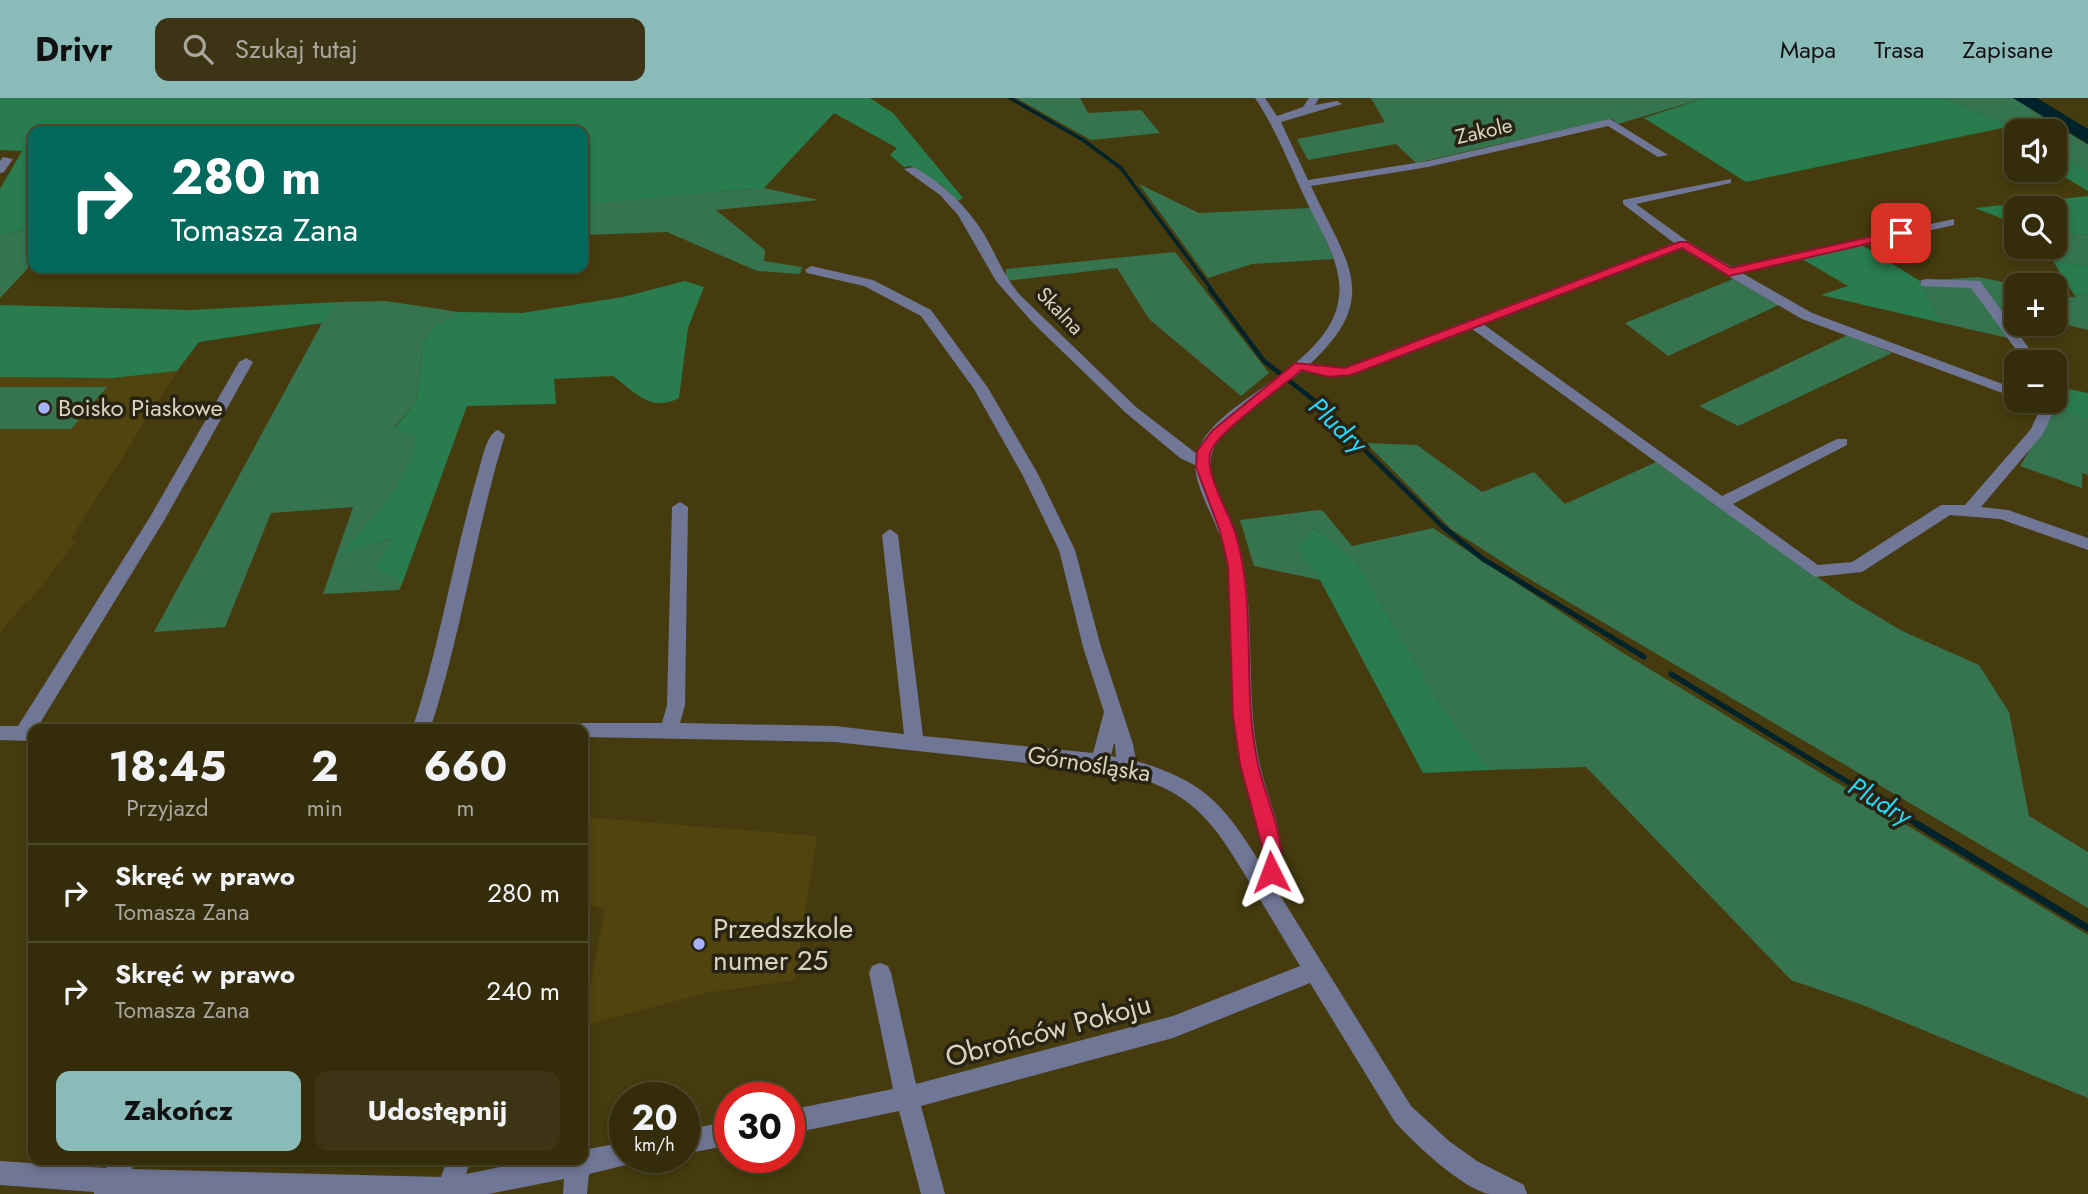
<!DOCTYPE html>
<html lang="pl">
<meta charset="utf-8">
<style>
:root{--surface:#342c0b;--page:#3c3414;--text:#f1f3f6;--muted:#a9a79d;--line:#4e482c;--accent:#8bbbb9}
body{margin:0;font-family:Jost,sans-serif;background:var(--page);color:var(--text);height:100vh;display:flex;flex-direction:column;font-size:26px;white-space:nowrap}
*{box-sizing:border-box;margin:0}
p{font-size:23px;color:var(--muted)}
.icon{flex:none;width:38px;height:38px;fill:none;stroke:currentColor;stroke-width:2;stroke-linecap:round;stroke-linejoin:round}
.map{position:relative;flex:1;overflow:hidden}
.sheet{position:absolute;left:28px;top:626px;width:560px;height:441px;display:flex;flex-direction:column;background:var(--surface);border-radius:14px;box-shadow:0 4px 10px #0003,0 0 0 2px var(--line)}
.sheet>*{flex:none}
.hud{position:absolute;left:28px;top:28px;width:560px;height:147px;border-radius:14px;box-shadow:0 4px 10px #0003,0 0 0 2px var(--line);background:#00695c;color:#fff;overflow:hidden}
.fabs{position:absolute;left:2004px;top:21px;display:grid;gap:14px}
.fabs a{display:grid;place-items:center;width:63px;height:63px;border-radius:14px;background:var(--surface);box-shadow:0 4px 10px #0003,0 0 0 2px var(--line);font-size:35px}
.speed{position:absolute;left:609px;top:984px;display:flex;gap:14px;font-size:35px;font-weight:700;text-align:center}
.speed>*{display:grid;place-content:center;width:91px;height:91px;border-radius:50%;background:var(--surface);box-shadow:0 4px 10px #0003,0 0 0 2px var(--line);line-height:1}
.speed small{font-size:18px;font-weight:400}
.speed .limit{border:10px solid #d22;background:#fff;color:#111}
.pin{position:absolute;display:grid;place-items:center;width:60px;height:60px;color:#fff;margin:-30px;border-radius:14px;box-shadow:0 4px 10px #0006}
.me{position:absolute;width:77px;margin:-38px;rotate:357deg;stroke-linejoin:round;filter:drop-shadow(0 0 5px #0008)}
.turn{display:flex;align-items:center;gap:24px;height:147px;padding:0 28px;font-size:32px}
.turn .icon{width:91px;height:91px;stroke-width:2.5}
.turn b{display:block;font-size:49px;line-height:60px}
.eta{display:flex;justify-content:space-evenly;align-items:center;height:119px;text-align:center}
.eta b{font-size:42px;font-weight:700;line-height:49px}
.cta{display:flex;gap:14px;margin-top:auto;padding:14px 28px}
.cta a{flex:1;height:80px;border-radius:14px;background:var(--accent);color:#111;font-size:28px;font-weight:700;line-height:80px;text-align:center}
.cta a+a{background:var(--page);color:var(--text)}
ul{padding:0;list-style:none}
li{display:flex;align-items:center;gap:21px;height:98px;padding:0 28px;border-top:2px solid var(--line)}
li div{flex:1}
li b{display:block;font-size:26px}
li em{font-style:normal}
header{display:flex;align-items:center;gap:42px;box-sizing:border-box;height:98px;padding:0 35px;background:var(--accent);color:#111}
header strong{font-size:33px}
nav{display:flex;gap:38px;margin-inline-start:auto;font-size:24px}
.search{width:490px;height:63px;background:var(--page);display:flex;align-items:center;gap:18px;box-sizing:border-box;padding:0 24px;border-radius:14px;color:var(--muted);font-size:26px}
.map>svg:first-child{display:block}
.built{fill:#51440e}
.green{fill:#367450}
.forest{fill:#287c4e}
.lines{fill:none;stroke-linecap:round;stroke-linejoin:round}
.stream-far3{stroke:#00232b;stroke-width:3.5}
.stream-far2{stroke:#00232b;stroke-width:4.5}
.stream-far1{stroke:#00232b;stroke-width:5}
.stream{stroke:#00232b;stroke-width:7}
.river{fill:#00232b;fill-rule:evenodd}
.minor{fill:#707695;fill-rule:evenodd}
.route{fill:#e11d48;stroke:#92132f;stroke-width:2}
.poi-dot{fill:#a4b2fc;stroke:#272211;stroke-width:2.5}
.labels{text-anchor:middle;stroke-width:7;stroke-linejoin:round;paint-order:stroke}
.far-street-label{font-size:21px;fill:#d9d4bd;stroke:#272211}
.poi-label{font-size:24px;fill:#d9d4bd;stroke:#272211;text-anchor:start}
.street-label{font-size:24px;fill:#d9d4bd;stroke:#272211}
.water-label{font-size:26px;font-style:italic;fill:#2ad8fb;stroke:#272211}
.near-poi-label{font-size:28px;fill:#d9d4bd;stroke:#272211;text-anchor:start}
.near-street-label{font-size:28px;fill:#d9d4bd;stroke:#272211}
</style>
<header>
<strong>Drivr</strong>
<div class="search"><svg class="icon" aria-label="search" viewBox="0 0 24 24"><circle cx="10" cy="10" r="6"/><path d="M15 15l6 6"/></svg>Szukaj tutaj</div>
<nav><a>Mapa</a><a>Trasa</a><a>Zapisane</a></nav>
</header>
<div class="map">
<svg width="2088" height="1096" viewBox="0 0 2088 1096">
<rect width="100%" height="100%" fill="#453b0f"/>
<!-- built -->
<g class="built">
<polygon points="177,273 70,442 76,443 31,502 26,503 0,534 0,279 113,280"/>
<polygon points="583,719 817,738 795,882 705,895 583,928 605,810 583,806"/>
</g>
<!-- green -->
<g class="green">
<polygon points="1016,0 1080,0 1088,15 1141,12 1160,35 1091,42"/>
<polygon points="1371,0 1705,0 1618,26 1612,21 1416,65 1396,46 1308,62 1297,41 1385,24"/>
<polygon points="1943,0 2014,0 2088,47 2088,73 2055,53 2054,33 2022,33"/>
<polygon points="1139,86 1199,115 1312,110 1334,161 1252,166 1208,180"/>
<polygon points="764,90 819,102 716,112 765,152 764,163 802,169 800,176 757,173 667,134 583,137 583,106"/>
<polygon points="33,130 33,165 0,200 0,138"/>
<polygon points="2055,134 2088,137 2088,168 2053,163 2043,149 2054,149"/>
<polygon points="1175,154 1269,275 1241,298 1149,221 1117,170 1006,183 1006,171"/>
<polygon points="1979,179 2017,187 2016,216 1996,212 2008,240 1942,225 1920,183"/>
<polygon points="1733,181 1779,207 1668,258 1625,225"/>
<polygon points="2054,195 2076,200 2073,195 2088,197 2088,232 2055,224"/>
<path d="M 386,203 L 459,214 L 433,229 L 423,246 L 416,304 L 395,329 L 416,338 C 414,346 414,356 412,365 C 400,398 364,427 342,455 L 395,440 L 375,470 L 402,486 L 399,492 L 323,496 L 353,409 L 271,415 L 225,529 L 154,534 L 322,225 L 338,204 Z"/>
<polygon points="1848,237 1892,255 1738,328 1699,308"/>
<polygon points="0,289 107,289 71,331 0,331"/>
<polygon points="2055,309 2088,322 2088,377 2082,375 2082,390 2020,368"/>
<polygon points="1366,345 1417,347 1482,394 1534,374 1565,406 1656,364 1847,500 1902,533 1979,567 2009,614 2029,718 2088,754 2088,810 1521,476 1451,431"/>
<polygon points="1318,412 1323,413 1352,448 1433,430 1623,555 2088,837 2088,1000 1860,906 1791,882 1586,669 1489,672 1439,604 1356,462 1314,430 1299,450 1320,482 1254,468 1240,422"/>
</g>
<!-- forest -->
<g class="forest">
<polygon points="0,0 870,0 893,15 963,100 958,103 941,87 911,68 904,69 890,57 897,50 834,15 764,90 587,106 583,104 583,33 33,33 33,130 0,138 0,91 22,53 0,52"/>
<polygon points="1705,0 1943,0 2022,33 2016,33 2016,47 2002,30 1746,84 1644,20"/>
<polygon points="2055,53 2088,73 2088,93 2053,72"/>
<polygon points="2088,98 2088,137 2055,134 2054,110 2016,110 2016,126 1975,110"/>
<polygon points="1862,147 1920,183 1942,225 1821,197 1848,188 1802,161"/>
<polygon points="2053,163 2088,168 2088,197 2073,195"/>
<path d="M 685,183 L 704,189 L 688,230 L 679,300 C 651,315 635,294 613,278 L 554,281 L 556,306 L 467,308 L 402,486 L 375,470 L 394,440 L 341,456 C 374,415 408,393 416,338 L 395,330 L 416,304 L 423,246 L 433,229 L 459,214 L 522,215 L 623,199 Z"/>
<polygon points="338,204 322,225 199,244 177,273 113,280 0,279 0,207 191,212"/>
<polygon points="2054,288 2088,295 2088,322 2055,309"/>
<polygon points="1314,430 1356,462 1439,604 1489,672 1423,675 1320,482 1298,450"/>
</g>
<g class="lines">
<!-- stream-far3 -->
<polyline class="stream-far3" points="1010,0 1083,42 1121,70 1212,192"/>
<!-- stream-far2 -->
<polyline class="stream-far2" points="1210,191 1264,263 1316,304 1445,431"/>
<!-- stream-far1 -->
<g class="stream-far1">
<polyline points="1443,429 1483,461 1644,559"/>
<polyline points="1671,576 1920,728"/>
</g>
<!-- stream -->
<polyline class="stream" points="1917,726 2088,830"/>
<!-- river -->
<polygon class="river" points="2013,0 2037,0 2088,31 2088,46"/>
<!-- minor -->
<g class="minor">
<path d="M 1255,0 L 1265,0 L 1277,18 L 1303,9 L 1309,0 L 1319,0 L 1315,7 L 1337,3 L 1342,6 L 1281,24 L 1308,82 L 1428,63 L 1610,21 L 1668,57 L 1658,59 L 1608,28 L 1428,69 L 1311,88 C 1345,163 1384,198 1310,266 L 1329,271 L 1344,270 L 1674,145 L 1623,106 L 1623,102 L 1627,101 L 1731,81 L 1731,85 L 1636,106 L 1687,143 L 1732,169 L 1954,121 L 1954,127 L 1742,175 L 1812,215 L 2016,291 L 2016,300 L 1802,221 L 1682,151 L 1483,226 L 1722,398 L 1837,341 L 1847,341 L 1847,347 L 1733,406 L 1818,467 L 1852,464 L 1941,407 L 1965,407 L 2031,331 L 2039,313 L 2025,303 L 2042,303 L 2054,312 L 2043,336 L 1981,409 L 2008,412 L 2088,440 L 2088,452 L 2000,421 L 1950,417 L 1862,474 L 1815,479 L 1472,231 L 1351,277 L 1329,279 L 1303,273 C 1277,292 1230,320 1215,348 C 1200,377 1227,406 1235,433 C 1262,516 1239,606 1266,689 C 1275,720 1291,757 1273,786 L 1411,1008 L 1449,1043 L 1477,1063 L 1524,1087 L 1527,1096 C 1515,1096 1501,1096 1489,1096 C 1461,1090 1414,1045 1395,1024 L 1310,885 L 1173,940 L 921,1008 L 945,1096 L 921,1096 L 899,1013 L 789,1036 L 789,1012 L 893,991 L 869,875 L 872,868 L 880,865 L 888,868 L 891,875 L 916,986 L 1173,918 L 1300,868 C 1284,841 1267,813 1250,785 C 1214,725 1192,691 1119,675 L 835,644 L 583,639 L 583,632 L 574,632 L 576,627 L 583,625 L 662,625 L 667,607 L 672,409 L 680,404 L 688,409 L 685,607 L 680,625 L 835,628 L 904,636 L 882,437 L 890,431 L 898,437 L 923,638 L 1093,655 L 1104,614 L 1083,549 L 1059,452 L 1022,376 L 974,291 L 921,218 L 864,188 L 807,175 L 805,172 L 811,168 L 873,182 L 931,212 L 988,290 L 1038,376 L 1075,452 L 1101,549 L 1133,646 L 1136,663 C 1205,683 1224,707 1261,766 C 1266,737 1251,705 1243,677 C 1222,604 1241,527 1225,453 C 1218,425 1196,393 1195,367 L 1180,360 L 1126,315 L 1034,226 L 996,183 L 958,117 L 940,97 L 904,71 L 914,69 C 943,86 966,107 984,136 C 996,157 1004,178 1020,197 L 1136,309 L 1197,356 C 1204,330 1234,310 1255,295 C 1295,266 1352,231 1337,172 C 1331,147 1316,124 1305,100 C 1289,66 1276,31 1255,0 ZM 1114,645 L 1115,646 L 1116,659 L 1111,658 Z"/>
<polygon points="3,59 13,61 4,74 0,75 0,63"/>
<polygon points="1926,181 1980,183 2039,264 2025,264 1971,190 1921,188 1921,182"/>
<polygon points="246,260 253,264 165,421 37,630 40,632 33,632 33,643 0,642 0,628 18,628 150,419 239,264"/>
<path d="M 498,332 L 505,337 C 475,434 462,535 430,632 L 412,632 C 440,547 453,460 478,375 C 482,363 486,336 498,332 Z"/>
<polygon points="730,1023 730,1047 684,1056 684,1032"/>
<polygon points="625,1044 625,1059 636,1059 634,1065 589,1076 587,1096 563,1096 564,1081 489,1096 94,1096 94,1094 0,1087 0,1063 106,1070 111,1062 136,1062 132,1071 441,1079 447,1062 471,1062 466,1076 534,1062 583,1062 583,1052"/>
</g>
</g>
<!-- route -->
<path class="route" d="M 1901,132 L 1907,135 L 1905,137 L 1729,178 L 1682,150 L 1351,277 L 1329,279 L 1302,272 C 1283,288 1219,333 1211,353 C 1203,373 1228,413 1235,434 C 1258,508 1241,590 1258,666 C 1264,696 1291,751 1278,779 L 1265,779 L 1262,748 L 1240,666 L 1233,618 L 1228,468 L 1220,433 L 1196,369 L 1197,353 L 1212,333 L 1295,265 L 1345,270 L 1679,144 L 1687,144 L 1731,170 Z"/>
<!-- markers -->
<g class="poi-dot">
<circle cx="44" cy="310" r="7"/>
<circle cx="699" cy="846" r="7"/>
</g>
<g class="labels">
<!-- far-street labels -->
<g class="far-street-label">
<text transform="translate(1484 33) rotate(-13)" y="7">Zakole</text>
<text transform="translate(1060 213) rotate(46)" y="7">Skalna</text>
</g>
<!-- poi labels -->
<g class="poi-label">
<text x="58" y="318">Boisko Piaskowe</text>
</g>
<!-- street labels -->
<g class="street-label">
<text transform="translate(1089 666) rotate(9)" y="8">Górnośląska</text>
</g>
<!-- water labels -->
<g class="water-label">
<text transform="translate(1338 327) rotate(43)" y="9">Pludry</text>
<text transform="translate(1880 703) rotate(31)" y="9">Pludry</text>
</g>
<!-- near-poi labels -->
<g class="near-poi-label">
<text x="713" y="840">Przedszkole<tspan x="713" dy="32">numer 25</tspan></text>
</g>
<!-- near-street labels -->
<g class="near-street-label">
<text transform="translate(1048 932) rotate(-15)" y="10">Obrońców Pokoju</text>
</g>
</g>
</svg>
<div class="fabs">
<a><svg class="icon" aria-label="sound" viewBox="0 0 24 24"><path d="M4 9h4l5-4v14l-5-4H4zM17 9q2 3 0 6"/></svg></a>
<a><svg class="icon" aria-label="search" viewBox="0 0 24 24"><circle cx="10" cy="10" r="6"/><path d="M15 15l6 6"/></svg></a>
<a>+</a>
<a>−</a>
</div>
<div class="speed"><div>20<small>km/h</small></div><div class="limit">30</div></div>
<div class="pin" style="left:1901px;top:135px;background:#d93025"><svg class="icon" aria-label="arrive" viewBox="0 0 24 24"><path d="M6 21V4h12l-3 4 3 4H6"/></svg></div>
<svg class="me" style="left:1271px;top:774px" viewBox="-20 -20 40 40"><path d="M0-17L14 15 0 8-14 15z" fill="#e11d48" stroke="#fff" stroke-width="4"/></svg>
<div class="hud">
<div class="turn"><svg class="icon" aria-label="right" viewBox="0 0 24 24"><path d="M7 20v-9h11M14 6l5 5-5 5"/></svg><div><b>280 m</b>Tomasza Zana</div></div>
</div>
<section class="sheet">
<div class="eta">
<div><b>18:45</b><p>Przyjazd</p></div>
<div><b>2</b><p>min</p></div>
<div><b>660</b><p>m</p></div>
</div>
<ul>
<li><svg class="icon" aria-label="right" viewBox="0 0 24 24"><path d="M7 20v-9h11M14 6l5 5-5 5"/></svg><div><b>Skręć w prawo</b><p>Tomasza Zana</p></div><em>280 m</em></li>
<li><svg class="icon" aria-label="right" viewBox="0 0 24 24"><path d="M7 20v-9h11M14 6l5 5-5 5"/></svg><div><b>Skręć w prawo</b><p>Tomasza Zana</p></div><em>240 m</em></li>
</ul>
<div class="cta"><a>Zakończ</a><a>Udostępnij</a></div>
</section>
</div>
